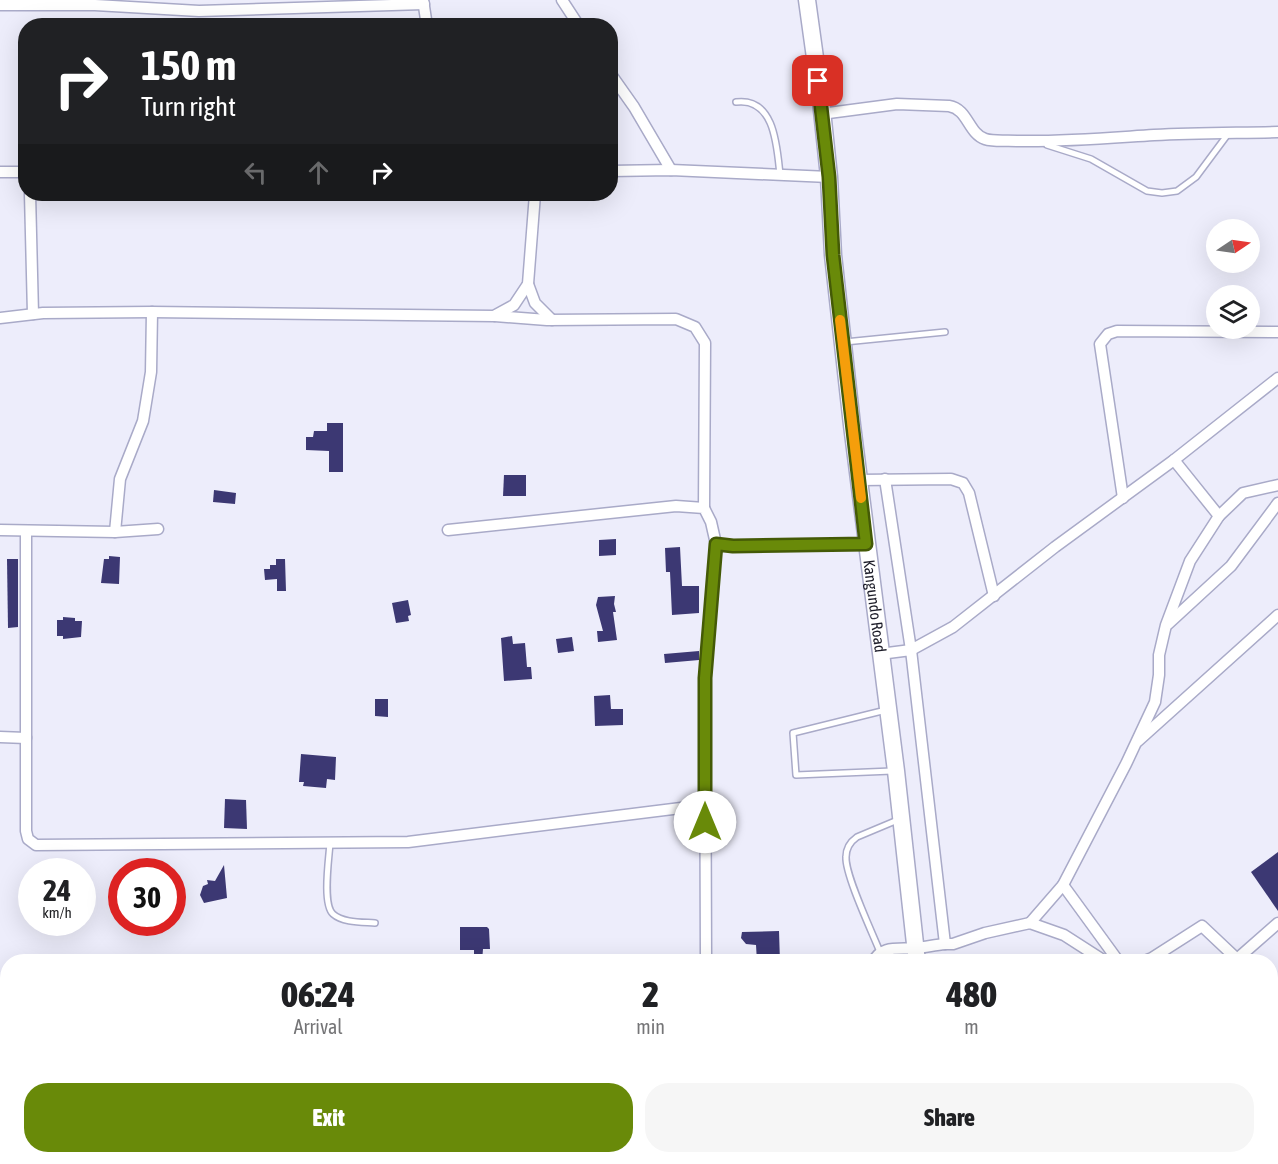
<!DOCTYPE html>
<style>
:root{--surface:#fff;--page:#f6f6f6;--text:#202124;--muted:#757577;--accent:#698a09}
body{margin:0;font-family:"Asap Condensed",sans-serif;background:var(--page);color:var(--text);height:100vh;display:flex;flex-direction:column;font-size:22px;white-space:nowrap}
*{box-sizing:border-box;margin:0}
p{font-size:20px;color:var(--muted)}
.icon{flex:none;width:33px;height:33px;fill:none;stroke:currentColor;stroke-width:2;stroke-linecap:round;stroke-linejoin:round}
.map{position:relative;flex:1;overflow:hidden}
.drawer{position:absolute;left:0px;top:954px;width:1278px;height:210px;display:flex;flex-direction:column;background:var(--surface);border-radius:24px 24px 0 0;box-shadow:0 6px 24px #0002}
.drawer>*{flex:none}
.hud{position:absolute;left:18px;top:18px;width:600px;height:183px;border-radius:24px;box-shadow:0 6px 24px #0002;background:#202124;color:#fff;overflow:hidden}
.needle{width:39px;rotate:77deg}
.buttons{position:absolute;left:1206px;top:219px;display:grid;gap:12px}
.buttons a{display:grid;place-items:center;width:54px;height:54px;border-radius:50%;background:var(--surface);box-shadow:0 6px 24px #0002;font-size:30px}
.speed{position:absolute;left:18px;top:858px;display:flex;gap:12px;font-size:30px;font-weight:700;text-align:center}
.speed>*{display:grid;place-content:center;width:78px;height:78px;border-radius:50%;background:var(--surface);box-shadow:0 6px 24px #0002;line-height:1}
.speed small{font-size:15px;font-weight:400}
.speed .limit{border:9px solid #d22;background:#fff;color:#111}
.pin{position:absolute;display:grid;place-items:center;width:51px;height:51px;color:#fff;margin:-26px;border-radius:12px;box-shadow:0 3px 9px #0006}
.me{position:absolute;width:66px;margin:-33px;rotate:0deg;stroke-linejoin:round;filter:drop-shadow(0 0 4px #0008)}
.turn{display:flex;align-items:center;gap:21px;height:126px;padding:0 24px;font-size:27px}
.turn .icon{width:78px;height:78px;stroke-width:2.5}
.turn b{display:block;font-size:42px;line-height:51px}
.lanes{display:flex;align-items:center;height:57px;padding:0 24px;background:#0003;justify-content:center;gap:30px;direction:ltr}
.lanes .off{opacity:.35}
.eta{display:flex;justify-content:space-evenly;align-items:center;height:102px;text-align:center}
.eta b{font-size:36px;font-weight:800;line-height:42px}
.primary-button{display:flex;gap:12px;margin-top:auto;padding:12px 24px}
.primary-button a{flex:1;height:69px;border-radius:24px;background:var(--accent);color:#fff;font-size:24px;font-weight:800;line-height:69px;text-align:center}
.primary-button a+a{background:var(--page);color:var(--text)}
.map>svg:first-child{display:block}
.building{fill:#3c3873}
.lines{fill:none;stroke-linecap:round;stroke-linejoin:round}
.service-casing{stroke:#a9aac8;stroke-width:8}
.minor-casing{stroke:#a9aac8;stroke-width:13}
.trunk-casing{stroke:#a9aac8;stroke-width:19}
.service{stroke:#fff;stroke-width:5}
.minor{stroke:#fff;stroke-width:10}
.trunk{stroke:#fff;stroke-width:16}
.route-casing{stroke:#445a06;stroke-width:15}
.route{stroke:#698a09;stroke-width:10}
.slow{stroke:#f59e0b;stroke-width:10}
.labels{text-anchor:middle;stroke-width:6;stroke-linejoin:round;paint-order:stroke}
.street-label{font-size:16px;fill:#1c1c28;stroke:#fcfcfc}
</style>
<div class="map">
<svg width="1278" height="1164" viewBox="0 0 1278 1164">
<rect width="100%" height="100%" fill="#ededfb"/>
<!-- building -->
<g class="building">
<polygon points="327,423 343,423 343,472 329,472 329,451 306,450 306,437 313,437 314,431 327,431"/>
<polygon points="504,475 526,475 526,496 503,496"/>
<polygon points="214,490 236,493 235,504 213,502"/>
<polygon points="616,539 616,555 599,556 599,540"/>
<polygon points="680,547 682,586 699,586 699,613 672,615 670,572 666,572 665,548"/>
<polygon points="109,556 120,557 119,584 101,583 104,559 109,559"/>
<polygon points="7,559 18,559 18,627 8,628"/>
<polygon points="276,559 285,559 286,591 277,591 277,579 265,580 264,569 270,569 270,565 276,565"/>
<polygon points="615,596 614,604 616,612 613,612 617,640 598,642 597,631 603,631 596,605 598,597"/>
<polygon points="408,600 411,615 408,616 409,621 396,623 392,603"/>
<polygon points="63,617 75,618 75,621 82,621 81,637 63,639 63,636 57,636 57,620 63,620"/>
<polygon points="512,636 513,644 525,643 527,667 531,667 532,679 504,681 501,638"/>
<polygon points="572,637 574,651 558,653 556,639"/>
<polygon points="699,651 699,660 665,663 664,654"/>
<polygon points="610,695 611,709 623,709 623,725 595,726 594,696"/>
<polygon points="375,699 388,699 388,717 375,716"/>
<polygon points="301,754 336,757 335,780 327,779 326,788 303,786 304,782 299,782"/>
<polygon points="225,799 246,800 247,829 224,828"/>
<polygon points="1278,852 1278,911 1251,872"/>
<polygon points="224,865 227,898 204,903 200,895 203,886 208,884 207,880 215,881"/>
<polygon points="460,927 487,927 489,929 490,949 483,949 482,962 474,962 474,950 460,950"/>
<polygon points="779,931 780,962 757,962 756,945 746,944 741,938 742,932"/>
</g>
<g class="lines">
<defs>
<g id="service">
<path d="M 736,102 C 775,97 777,147 780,175"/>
<polyline points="1047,145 1091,159 1147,191 1162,193 1177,191 1196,177 1228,134"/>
<polyline points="845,342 945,332"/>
<polyline points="886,710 793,733 796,775 892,771"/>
<path d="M 330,843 C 329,858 322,904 333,914 C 343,923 363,922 375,923"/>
<path d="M 880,952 C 872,932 845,875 846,857 C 846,849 850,842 857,837 L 900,819"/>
</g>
<g id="minor">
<polyline points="423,0 427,26"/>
<polyline points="562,0 579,26"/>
<polyline points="0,5 95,5 199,11 424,4"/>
<polyline points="610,73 634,107 671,170"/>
<path d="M 821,114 L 897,104 L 949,106 C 968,109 968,133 985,139 C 994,142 1007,140 1017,141 C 1063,142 1108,138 1154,135 C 1195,133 1237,133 1278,132"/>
<polyline points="610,171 671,170 829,177"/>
<polyline points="0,172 26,172"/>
<polyline points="30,194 33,314"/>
<polyline points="528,284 535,303 552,320"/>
<polyline points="495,316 547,320 676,319 695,327 705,343 704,508"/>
<polyline points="0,318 43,313 152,312 494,316 514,305 528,284 535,194"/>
<polyline points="885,479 911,650 953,627 1055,547 1174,460 1278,378"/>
<polyline points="859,480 951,479 963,483 969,493 994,596"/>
<polyline points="1123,498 1100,344 1108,334 1117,331 1278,332"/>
<polyline points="1219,516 1243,493 1278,485"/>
<polyline points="0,530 115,532 158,529"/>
<polyline points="448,530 676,506 704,508 711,522 716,544 705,678 706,962"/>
<polyline points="26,531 26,831 28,839 36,845 408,842 705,805"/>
<polyline points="115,532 120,479 143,421 151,372 152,312"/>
<polyline points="716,544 733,546 866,544"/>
<polyline points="1168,624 1231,566 1278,503"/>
<polyline points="880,654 911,650 945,944 953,944 985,933 1030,923 1064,935 1106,962"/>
<polyline points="0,737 26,738"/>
<polyline points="1138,741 1278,615"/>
<polyline points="1063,885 1119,962"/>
<polyline points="1030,923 1063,885 1126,764 1155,702 1159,675 1159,655 1166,625 1190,561 1219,516 1174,460"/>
<path d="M 873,962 C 882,944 900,950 916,948 C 926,947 935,945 945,944"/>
<polyline points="1142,962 1152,958 1202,926 1237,959 1278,923"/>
<polyline points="0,1078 8,1078"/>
<polyline points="1270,1152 1278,1158"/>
<polyline points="111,1156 112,1164"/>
<polyline points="667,1156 667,1164"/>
<polyline points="890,1156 891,1164"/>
</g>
<g id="trunk">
<path id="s1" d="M 807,0 L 821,101 L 829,177 L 833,255 L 852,425 L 896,771 L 917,962"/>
<polyline points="940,1156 941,1164"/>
</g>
</defs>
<!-- service casing -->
<use href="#service" class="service-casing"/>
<!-- minor casing -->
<use href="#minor" class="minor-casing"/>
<!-- trunk casing -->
<use href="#trunk" class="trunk-casing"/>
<!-- service -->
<use href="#service" class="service"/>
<!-- minor -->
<use href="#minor" class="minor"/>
<!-- trunk -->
<use href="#trunk" class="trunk"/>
</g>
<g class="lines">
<defs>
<polyline id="route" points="705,822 705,678 716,544 733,546 866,544 833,255 829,177 818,81"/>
</defs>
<!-- route casing -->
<use href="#route" class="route-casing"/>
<!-- route -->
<use href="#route" class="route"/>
<!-- slow -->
<polyline class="slow" points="840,320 861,498"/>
</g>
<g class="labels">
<!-- street labels -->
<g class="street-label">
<text dy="6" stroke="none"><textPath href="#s1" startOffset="610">Kangundo Road</textPath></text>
</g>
</g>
</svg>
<div class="buttons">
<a><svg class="needle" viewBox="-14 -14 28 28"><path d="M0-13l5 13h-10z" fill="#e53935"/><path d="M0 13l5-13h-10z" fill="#757577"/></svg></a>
<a><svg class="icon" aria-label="layers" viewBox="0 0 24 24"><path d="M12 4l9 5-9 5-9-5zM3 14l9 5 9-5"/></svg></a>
</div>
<div class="speed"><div>24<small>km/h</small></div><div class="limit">30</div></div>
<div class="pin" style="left:818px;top:81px;background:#d93025"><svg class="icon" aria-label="arrive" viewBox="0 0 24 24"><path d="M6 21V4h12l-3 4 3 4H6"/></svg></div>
<svg class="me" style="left:705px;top:822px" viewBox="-20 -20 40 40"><circle r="19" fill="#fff"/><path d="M0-13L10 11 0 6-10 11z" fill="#698a09"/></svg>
<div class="hud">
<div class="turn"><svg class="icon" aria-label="right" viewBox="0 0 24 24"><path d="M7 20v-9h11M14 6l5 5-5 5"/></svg><div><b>150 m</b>Turn right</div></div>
<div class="lanes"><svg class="icon off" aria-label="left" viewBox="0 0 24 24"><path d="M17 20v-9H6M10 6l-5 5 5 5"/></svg><svg class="icon off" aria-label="ahead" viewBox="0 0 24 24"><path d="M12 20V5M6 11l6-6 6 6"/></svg><svg class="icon" aria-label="right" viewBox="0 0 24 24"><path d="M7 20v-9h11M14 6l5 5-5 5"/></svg></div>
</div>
<section class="drawer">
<div class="eta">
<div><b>06:24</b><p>Arrival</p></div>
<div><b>2</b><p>min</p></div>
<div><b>480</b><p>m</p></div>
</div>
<div class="primary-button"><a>Exit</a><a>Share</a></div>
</section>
</div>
